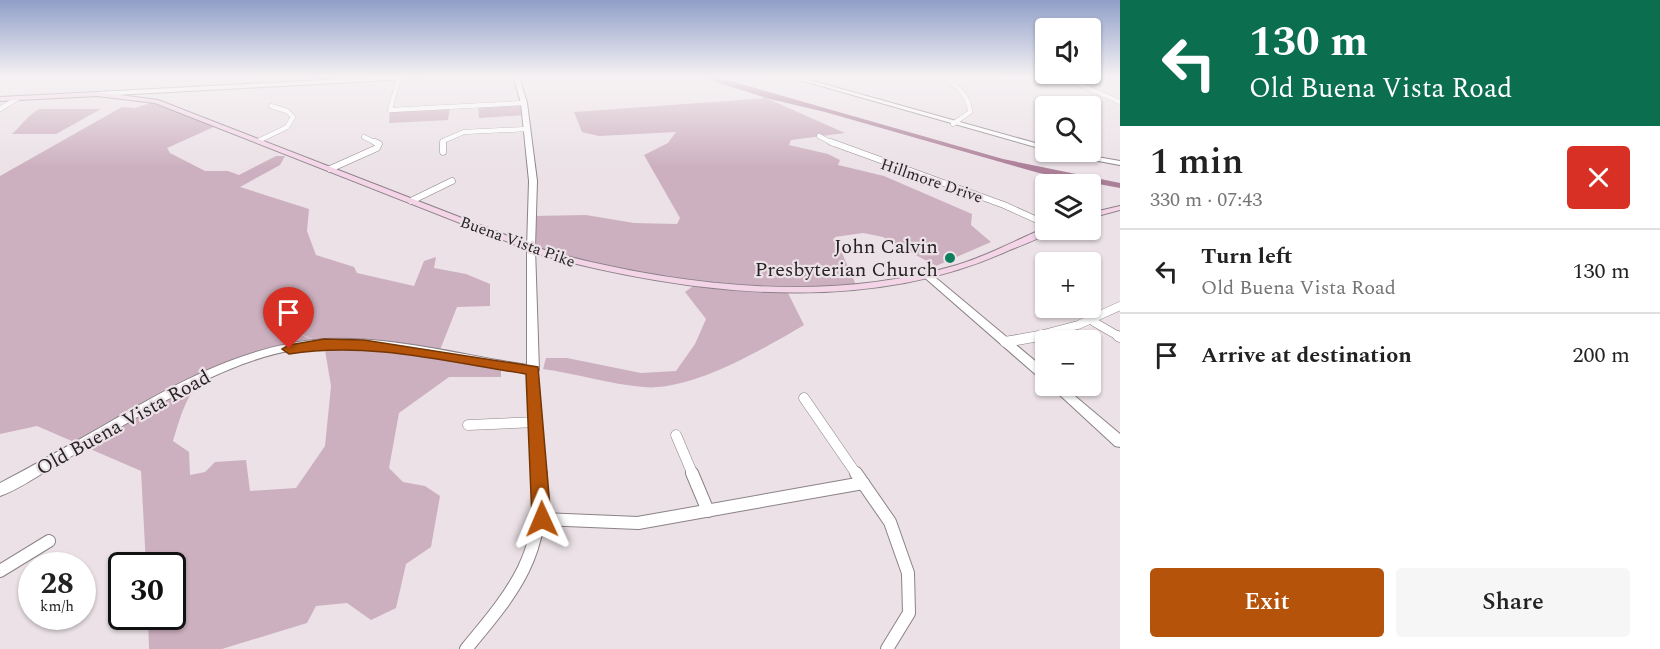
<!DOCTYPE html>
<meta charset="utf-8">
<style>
:root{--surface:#fff;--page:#f6f6f6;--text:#222;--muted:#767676;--line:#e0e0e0;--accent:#b45309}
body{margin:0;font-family:Spectral,serif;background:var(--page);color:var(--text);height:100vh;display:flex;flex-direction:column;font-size:22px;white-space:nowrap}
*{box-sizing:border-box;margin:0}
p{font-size:20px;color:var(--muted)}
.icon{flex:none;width:33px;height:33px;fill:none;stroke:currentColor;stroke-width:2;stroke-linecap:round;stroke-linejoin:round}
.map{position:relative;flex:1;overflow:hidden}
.drawer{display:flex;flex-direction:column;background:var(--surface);width:540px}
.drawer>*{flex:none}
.guide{background:#0b6e4f;color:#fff;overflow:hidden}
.fabs{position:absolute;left:1035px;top:18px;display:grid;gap:12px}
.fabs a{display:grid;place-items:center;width:66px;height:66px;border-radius:6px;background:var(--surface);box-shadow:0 2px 4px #0004;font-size:30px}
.speed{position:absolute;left:18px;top:552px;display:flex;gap:12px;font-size:30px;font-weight:700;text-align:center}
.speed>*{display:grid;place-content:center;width:78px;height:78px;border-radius:50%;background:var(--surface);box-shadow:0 2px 4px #0004;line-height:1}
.speed small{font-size:15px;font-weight:400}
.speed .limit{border:3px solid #111;border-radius:9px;background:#fff;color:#111}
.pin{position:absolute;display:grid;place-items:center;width:51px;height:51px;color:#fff;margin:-62px -26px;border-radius:50% 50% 50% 0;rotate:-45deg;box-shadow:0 0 6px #0007}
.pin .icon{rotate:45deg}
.me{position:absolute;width:66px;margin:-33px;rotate:359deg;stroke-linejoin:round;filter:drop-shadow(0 0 4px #0008)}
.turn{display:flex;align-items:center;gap:21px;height:126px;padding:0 30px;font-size:27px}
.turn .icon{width:78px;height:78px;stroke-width:2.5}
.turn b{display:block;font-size:42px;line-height:51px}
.round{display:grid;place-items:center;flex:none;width:63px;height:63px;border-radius:6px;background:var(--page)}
.overview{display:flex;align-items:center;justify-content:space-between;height:102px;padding:0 30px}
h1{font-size:36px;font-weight:600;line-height:45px}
.cta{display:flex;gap:12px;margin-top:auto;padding:12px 30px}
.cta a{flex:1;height:69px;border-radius:6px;background:var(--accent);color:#fff;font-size:24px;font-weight:600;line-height:69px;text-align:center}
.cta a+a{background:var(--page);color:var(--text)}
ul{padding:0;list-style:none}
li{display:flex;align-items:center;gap:18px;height:84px;padding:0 30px;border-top:2px solid var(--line)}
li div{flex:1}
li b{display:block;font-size:22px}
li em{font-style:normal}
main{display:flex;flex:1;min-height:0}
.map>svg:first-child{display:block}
.green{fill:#cdb0bf;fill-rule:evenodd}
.water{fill:#ac7f98}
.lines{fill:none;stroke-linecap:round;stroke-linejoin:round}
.minor-far4-casing{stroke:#8b8287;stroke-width:5}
.minor-far3-casing{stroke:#8b8287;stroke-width:7}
.minor-far2-casing{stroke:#8b8287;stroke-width:9}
.minor-far1-casing{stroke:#8b8287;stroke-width:11}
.minor-casing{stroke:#8b8287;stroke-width:14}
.tertiary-casing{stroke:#8b8287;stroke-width:2}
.secondary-casing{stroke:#8b8287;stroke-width:2}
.minor-far4{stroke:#fff;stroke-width:4.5}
.minor-far3{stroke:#fff;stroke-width:6}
.minor-far2{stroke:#fff;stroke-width:8}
.minor-far1{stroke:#fff;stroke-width:10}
.minor{stroke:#fff;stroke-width:12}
.tertiary{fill:#fff;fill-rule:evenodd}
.secondary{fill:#f4d5e8;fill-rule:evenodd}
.route{fill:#b45309;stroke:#753606;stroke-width:1.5}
.poi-dot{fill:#0d7e5b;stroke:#ebe1e6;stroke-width:2}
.labels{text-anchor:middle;stroke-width:4.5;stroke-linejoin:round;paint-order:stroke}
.far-street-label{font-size:16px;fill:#262325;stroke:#ebe1e6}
.poi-label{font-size:20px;fill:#262325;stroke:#ebe1e6;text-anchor:end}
.street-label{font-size:20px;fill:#262325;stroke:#ebe1e6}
</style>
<main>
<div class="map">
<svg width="1120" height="649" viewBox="0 0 1120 649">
<rect width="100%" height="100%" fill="#ebe1e6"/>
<!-- green -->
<g class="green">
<path d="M 766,98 L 845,133 L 791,140 L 789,145 L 828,154 L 840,160 L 838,165 L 884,176 L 972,214 L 971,225 L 991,242 L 936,266 L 883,237 L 863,233 L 835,237 L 856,285 L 786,289 L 804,325 C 763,349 691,392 643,387 C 610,384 577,374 543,369 L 546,358 L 567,358 L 641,373 L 676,371 L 695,344 L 706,319 L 685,292 L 696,284 L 644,277 L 531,248 L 532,216 L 586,215 L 634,223 L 677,224 L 680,218 L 644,155 L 668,143 L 676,132 L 599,136 L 582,132 L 574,112 Z"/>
<path d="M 156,101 L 218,125 L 167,148 L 170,153 L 205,171 L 228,171 L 239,175 L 276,156 L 285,156 L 280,165 L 240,187 L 309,209 L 307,231 L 316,255 L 354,267 L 357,273 L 414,286 L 424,261 L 436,257 L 434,268 L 466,274 L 490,284 L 490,306 L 457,307 L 438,355 L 501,365 L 501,377 L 449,377 L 399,413 L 389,468 L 403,482 L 425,486 L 440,496 L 431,547 L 406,564 L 396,608 L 371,620 L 347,603 L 316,606 L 307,623 L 222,649 L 149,649 L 148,617 L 172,616 L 172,566 L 146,565 L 141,471 L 37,426 L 0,434 L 0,176 L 122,107 L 135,108 ZM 277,324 L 324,344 L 331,386 L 325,446 L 296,488 L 250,491 L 246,460 L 215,462 L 205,472 L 190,475 L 189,452 L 173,441 C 177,428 181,413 187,401 C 212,357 277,351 322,344 Z"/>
<polygon points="524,103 526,115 479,118 478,105"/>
<polygon points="450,107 448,120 389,123 390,110"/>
<path d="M 39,109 L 101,109 L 56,134 L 12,134 C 22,125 27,116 39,109 Z"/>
</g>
<!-- water -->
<polygon class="water" points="697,76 713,76 1003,159 1120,183 1120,188 1039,173 825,112 766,98"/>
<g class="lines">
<defs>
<g id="minor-far4">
<polyline points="926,76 1068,79"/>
<path d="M 945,77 C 957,87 969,95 970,112 L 953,124"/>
<polyline points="399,78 390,110 524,103"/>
<polyline points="1065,78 1120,102"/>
<polyline points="798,79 808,76"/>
<polyline points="0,109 18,98"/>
<polyline points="819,136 834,144"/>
<polyline points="364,137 378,144"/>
<polyline points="258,141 287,127 293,117 287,111 271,106"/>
<polyline points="443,144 443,141 464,132 527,129"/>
</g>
<g id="minor-far3">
<polyline points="443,142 443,152"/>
<polyline points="831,142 1004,205 1046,224"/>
<polyline points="330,169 377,148 379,144 375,142"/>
<polyline points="411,201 452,181"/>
</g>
<g id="minor-far2">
<polyline points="1094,322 1120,337"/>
<polyline points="1032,337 1078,325 1120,306"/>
</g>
<g id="minor-far1">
<polyline points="1118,336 1120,337"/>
<polyline points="1005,342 1039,336"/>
<polyline points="533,370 541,475"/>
<polyline points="804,398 857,475"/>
<polyline points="468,425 537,422"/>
<polyline points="676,435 693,475"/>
</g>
<g id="minor">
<polyline points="692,473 708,511"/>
<polyline points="856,473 890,522 908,573 909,613 887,649"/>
<polyline points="542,519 638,523 863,483"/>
<polyline points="0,571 49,541"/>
<path d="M 466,649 C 517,588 543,556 541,473"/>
</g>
<g id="tertiary">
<polygon points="399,76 430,76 427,78 97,96 94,94 97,92"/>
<path d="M 513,76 L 519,76 L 527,103 L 537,181 L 535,248 L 539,370 L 537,373 L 533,374 C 458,362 368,336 293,350 C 244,359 198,382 154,407 C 119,428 84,449 48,470 C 33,479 17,490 0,496 L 0,483 C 35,465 69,445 103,426 C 171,386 244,344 325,339 C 392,336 461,355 527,365 L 527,248 L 529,181 L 521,103 Z"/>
<polygon points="786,76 795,76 1046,146 1046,150"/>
<polygon points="1057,152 1069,152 1120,161 1120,165 1060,154"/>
<polygon points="927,272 930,273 1046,370 1046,381 1042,380 924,277 922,275 924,273"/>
<polygon points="1050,386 1063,386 1120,434 1120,447 1115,446"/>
</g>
<g id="secondary">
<path d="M 97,92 L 158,100 L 547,251 C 677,286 825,304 957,265 C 987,256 1016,240 1045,228 L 1052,230 C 1039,240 1018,246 1003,253 C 860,316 687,294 541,255 L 155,103 L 97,96 L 0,101 L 0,97 Z"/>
<polygon points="1120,206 1120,210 1090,218 1090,213"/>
</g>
</defs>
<!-- minor-far4 casing -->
<use href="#minor-far4" class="minor-far4-casing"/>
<!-- minor-far3 casing -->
<use href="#minor-far3" class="minor-far3-casing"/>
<!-- minor-far2 casing -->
<use href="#minor-far2" class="minor-far2-casing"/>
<!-- minor-far1 casing -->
<use href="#minor-far1" class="minor-far1-casing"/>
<!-- minor casing -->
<use href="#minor" class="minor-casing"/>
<!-- tertiary casing -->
<use href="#tertiary" class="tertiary-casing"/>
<!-- secondary casing -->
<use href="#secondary" class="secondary-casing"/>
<!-- minor-far4 -->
<use href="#minor-far4" class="minor-far4"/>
<!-- minor-far3 -->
<use href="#minor-far3" class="minor-far3"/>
<!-- minor-far2 -->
<use href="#minor-far2" class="minor-far2"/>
<!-- minor-far1 -->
<use href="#minor-far1" class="minor-far1"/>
<!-- minor -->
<use href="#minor" class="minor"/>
<!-- tertiary -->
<use href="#tertiary" class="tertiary"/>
<!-- secondary -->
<use href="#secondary" class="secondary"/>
</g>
<!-- sky -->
<linearGradient id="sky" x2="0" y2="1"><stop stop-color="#909fc8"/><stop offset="0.46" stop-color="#f6f2f4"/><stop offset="1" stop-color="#f6f2f4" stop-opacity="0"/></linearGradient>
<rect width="1120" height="167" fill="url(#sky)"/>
<!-- route -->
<path class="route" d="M 324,339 L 364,340 L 538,367 L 551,519 L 548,525 L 542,527 L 535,525 L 532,519 L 526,374 C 448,362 368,341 289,354 L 282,349 L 289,345 Z"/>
<!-- markers -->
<circle class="poi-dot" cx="950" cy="258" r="6"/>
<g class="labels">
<!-- far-street labels -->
<g class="far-street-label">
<text transform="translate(932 180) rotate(19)" y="6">Hillmore Drive</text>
<text transform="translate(518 241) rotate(20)" y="6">Buena Vista Pike</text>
</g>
<!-- poi labels -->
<g class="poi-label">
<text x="938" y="253">John Calvin<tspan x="938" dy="23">Presbyterian Church</tspan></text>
</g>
<!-- street labels -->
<g class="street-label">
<text transform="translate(123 422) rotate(-29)" y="7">Old Buena Vista Road</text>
</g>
</g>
</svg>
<div class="fabs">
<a><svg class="icon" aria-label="sound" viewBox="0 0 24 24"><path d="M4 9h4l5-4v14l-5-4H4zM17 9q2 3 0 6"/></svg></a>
<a><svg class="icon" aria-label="search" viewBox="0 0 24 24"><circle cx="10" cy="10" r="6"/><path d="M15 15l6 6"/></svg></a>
<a><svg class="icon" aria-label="layers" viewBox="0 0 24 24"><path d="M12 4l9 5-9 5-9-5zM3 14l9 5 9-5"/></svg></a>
<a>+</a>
<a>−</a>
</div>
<div class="speed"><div>28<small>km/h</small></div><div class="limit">30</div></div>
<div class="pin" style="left:289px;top:349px;background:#d93025"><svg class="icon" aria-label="arrive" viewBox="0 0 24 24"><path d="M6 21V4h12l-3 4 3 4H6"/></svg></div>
<svg class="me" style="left:542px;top:519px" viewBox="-20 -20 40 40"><path d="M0-17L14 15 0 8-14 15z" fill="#b45309" stroke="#fff" stroke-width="4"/></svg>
</div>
<section class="drawer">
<div class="guide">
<div class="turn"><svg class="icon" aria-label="left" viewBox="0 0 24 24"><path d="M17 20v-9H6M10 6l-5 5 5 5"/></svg><div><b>130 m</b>Old Buena Vista Road</div></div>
</div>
<div class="overview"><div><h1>1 min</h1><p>330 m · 07:43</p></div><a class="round" style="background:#d93025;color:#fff"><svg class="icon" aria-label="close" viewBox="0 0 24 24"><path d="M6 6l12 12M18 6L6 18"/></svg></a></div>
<ul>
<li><svg class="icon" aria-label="left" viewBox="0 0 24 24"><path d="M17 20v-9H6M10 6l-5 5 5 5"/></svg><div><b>Turn left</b><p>Old Buena Vista Road</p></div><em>130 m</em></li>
<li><svg class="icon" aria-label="arrive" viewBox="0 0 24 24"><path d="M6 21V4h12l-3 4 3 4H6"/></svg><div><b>Arrive at destination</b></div><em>200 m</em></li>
</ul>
<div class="cta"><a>Exit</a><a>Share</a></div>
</section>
</main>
